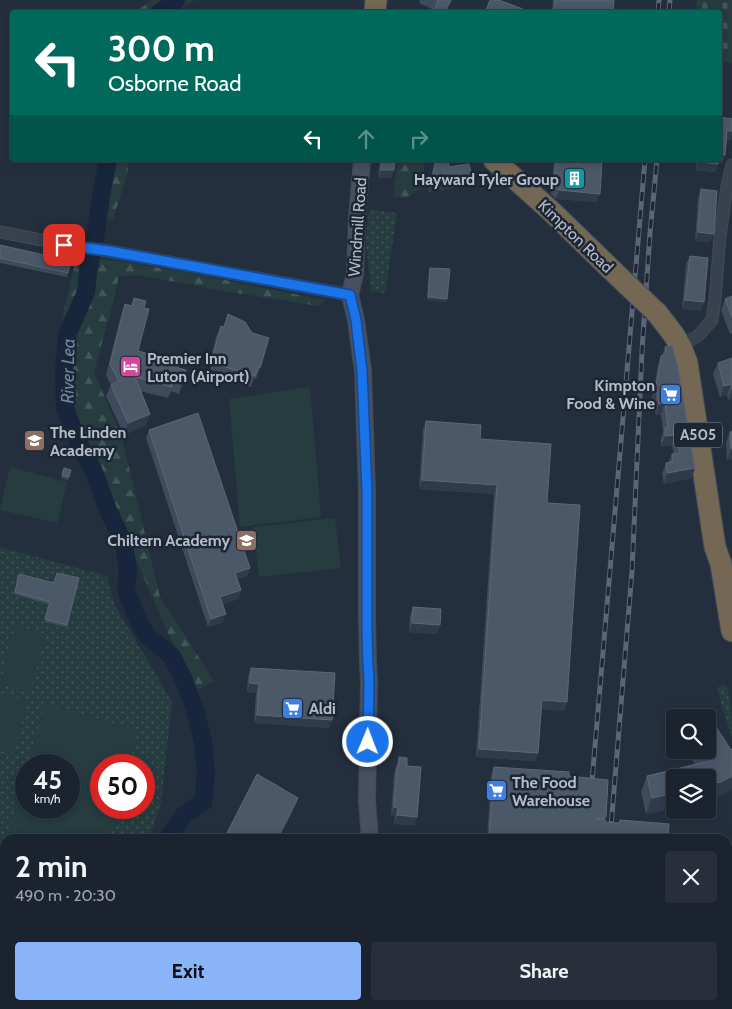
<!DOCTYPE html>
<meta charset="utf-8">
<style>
:root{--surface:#1b232e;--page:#282f3a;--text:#f1f3f6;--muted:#a0a4aa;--line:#39404a;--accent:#8ab4f8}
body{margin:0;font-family:Cabin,sans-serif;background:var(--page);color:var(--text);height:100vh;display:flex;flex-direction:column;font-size:19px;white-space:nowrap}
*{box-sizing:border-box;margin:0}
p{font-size:16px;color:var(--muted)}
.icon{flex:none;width:28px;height:28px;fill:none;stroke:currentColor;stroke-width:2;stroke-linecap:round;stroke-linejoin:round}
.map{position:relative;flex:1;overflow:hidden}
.details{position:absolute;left:0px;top:834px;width:732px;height:176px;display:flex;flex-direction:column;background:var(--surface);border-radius:15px 15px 0 0;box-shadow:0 2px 8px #0003,0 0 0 1px var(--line)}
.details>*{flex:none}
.guide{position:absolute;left:10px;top:10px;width:712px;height:152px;border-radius:5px;box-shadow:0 2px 8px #0003,0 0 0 1px var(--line);background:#00695c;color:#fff;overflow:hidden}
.buttons{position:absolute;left:666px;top:709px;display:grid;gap:10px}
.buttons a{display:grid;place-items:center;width:50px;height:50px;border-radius:5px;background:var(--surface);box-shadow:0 2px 8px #0003,0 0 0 1px var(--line);font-size:25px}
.speed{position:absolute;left:15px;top:754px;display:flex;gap:10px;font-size:25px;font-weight:700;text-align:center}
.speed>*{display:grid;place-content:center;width:65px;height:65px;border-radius:50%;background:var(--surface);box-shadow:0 2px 8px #0003,0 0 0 1px var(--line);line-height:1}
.speed small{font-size:12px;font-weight:400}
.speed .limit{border:8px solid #d22;background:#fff;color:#111}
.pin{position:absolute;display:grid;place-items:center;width:42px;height:42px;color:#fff;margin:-21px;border-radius:10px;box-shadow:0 2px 8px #0006}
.me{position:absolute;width:55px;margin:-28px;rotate:1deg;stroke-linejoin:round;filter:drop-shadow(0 0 4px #0008)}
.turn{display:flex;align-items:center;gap:18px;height:105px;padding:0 15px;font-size:22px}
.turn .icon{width:65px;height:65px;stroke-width:2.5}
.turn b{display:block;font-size:35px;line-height:42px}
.lanes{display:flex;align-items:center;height:48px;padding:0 15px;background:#0003;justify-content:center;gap:25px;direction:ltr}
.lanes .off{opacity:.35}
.round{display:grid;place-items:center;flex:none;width:52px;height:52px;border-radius:5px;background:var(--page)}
.head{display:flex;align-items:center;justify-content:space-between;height:85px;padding:0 15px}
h1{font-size:30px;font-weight:700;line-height:38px}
.action{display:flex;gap:10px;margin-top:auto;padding:10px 15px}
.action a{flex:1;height:58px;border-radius:5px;background:var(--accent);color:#111;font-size:20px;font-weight:700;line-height:58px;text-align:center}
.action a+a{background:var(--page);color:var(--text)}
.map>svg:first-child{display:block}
.grass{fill:url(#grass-dots);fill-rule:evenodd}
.forest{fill:url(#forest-firs)}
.cemetery{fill:url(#cemetery-stones)}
.park{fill:#263c3f}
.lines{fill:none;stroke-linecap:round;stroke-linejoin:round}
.river{stroke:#17263c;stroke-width:18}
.street-casing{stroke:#414a57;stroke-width:13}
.secondary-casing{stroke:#414a57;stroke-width:18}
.highway-casing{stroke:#434c59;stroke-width:23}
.street{stroke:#38414e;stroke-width:11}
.secondary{stroke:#465061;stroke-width:16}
.highway{stroke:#746855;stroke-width:21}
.rail-casing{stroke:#5a6575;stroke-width:5}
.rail{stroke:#1d2633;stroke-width:3;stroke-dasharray:9;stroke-linecap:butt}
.highway-bridge-casing{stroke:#434c59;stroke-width:23;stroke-linecap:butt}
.highway-bridge{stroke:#746855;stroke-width:21}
.wall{fill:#3f4b5c}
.shaded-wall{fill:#2f3b4b}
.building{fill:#4b5868;stroke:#5c6777}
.route-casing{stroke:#114b97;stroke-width:12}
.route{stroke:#1a73e8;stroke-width:9}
.labels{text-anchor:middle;stroke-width:5;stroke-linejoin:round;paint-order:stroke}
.shield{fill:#1d2633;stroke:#878f9c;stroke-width:1}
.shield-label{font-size:15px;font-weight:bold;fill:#b4bcc9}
.poi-label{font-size:16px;font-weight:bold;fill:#b4bcc9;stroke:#1d2633;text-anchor:start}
.street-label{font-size:16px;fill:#b4bcc9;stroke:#1d2633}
.water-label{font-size:18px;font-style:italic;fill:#6d86a8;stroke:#1d2633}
</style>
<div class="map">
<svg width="732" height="1009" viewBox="0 0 732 1009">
<defs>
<pattern id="grass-dots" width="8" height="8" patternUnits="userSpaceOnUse" patternTransform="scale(1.25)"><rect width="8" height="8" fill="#263c3f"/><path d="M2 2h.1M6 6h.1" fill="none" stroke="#435659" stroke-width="1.8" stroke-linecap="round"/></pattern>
<pattern id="forest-firs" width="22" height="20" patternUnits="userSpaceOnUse" patternTransform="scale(1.25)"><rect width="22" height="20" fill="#263c3f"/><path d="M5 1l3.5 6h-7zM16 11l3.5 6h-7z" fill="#435659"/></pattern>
<pattern id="cemetery-stones" width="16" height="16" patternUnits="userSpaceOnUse" patternTransform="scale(1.25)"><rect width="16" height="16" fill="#263c3f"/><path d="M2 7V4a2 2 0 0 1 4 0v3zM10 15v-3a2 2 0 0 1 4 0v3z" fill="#435659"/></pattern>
</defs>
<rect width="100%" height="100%" fill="#242f3e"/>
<!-- grass -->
<g class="grass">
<polygon points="369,209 397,213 385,293 371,291 366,243"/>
<path d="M 0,547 L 107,576 L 114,604 L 172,702 L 161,804 L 149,839 L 5,839 L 5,981 L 0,978 ZM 26,765 L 69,765 L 69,808 L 26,808 ZM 101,765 L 144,765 L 144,808 L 101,808 Z"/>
<path d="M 725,684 C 732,695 732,723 732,739 L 717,689 L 721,685 Z"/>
</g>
<!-- forest -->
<g class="forest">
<polygon points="152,0 195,0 174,12 135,12"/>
<polygon points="103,160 129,160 127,175 113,219 103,221 94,219 94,200"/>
<polygon points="398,160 425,160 422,187 406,198 393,197"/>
<polygon points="76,258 121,261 209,277 325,300 318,306 219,290 139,275 119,276 114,299 94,372 122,438 160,597 214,681 194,692 73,416 59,347 64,321 63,314"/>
</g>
<!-- cemetery -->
<polygon class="cemetery" points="697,0 732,0 732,63 720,61 720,12 695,12"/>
<!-- park -->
<g class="park">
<polygon points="310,387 321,517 240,527 229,399"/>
<polygon points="10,467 67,482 57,523 0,510"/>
<polygon points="335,518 341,568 259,577 253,527"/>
<polygon points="15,626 46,634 30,692 0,684"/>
<polygon points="0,693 28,700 14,753 0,749"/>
<polygon points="45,704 138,730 129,765 101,765 101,808 118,808 109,839 8,839 26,772 26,808 69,808 69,765 28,765"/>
<polygon points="181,1005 261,1005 261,1009 182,1009"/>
</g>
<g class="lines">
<!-- river -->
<g class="river">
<polyline points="160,12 176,0"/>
<polyline points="108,160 102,190 95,238 88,272 86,292 67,335 64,372 65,408 78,442 94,472 108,510 124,544 128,571 126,590 136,616 147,636 171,655 184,680 196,713 203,742 206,774 203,802 184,815 167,839"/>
<polyline points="136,1005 137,1009"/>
</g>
<defs>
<g id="street">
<polyline points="0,232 72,246 109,251 350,295"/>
<polyline points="688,341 698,336 712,320 715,299 720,237 727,186 732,165"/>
</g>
<g id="secondary">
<polyline points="362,160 357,217 355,274 350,295 356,320 363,371 367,491 367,617 368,664 369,681 367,801 370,839"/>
<polyline points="387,1005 387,1009"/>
</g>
<g id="highway">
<polyline points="375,12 376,0"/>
<polyline points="494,160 551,211 619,277"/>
<polyline points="657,313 674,335 681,347 687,363 715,547 721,564 732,631"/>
</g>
</defs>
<!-- street casing -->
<use href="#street" class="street-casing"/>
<!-- secondary casing -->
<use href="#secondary" class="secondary-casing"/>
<!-- highway casing -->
<use href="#highway" class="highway-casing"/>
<!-- street -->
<use href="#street" class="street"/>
<!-- secondary -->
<use href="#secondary" class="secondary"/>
<!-- highway -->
<use href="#highway" class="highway"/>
<defs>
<g id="rail">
<polyline points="658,12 659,0"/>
<polyline points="669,12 670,0"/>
<polyline points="591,793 645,160"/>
<polyline points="610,839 632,571 642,351 650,233 657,160"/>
<polyline points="574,1009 574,1005"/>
<polyline points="590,1009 590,1005"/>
</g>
</defs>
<!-- rail casing -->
<use href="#rail" class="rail-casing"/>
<!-- rail -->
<use href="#rail" class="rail"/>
<defs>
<polyline id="highway-bridge" points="619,277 657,313"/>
</defs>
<!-- highway-bridge casing -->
<use href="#highway-bridge" class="highway-bridge-casing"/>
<!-- highway-bridge -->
<use href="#highway-bridge" class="highway-bridge"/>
</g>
<!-- wall -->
<g class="wall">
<polygon points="420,0 452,0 447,10 434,10 419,3"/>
<polygon points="553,0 614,0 613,12 552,12"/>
<polygon points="732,119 732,134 730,140 727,140 725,155 722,163 718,163 715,172 696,170 697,160 720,160"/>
<polygon points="380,160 395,160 391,178 378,178"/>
<polygon points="435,160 450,160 448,167 472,176 469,185 428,192"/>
<polygon points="554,160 602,160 597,202 556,199 551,194"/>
<polygon points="701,189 710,242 695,241 698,198"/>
<polygon points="0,245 68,273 67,277 0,263"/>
<polygon points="690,256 701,311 682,309 686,264"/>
<polygon points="430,268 447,299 446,302 427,300 429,271"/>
<polygon points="732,296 732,333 730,334 721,310 725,299"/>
<polygon points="134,298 144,308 138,351 178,368 183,382 179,394 171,391 168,398 140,391 150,414 146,425 124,435 106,396 111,385 106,375 121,316 125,304 131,306"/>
<polygon points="228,314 260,368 256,379 254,378 251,387 218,377 220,372 210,370 211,367 209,366 216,337 221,326 224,327"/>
<polygon points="665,347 692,478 664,484 662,474 666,463 668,463 672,454 674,454 672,445 661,447 661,439 663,432 661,414 656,415 653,404 651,404 658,366"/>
<polygon points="732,358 732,399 728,400 727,395 720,397 713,374 718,363"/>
<polygon points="426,421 480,439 547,503 567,702 564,711 541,709 538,753 535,761 476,757 494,494 419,489 423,429"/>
<polygon points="149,430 250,568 247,576 237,579 241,590 238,599 222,604 223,622 208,627 146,438"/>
<polygon points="732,431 732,459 727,460 726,443 730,432"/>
<polygon points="64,468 71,470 68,480 61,478"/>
<polygon points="18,577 54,583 67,625 66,627 44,622 49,605 14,594"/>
<polygon points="413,607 437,634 409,632 410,616"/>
<polygon points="251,668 332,720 329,728 254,723 256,693 247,692 248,676"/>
<polygon points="708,718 715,799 646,814 641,792 647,776 695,764 686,750 708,750"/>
<polygon points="399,757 407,766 417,817 414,825 394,824 395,816 391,816 394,774"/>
<polygon points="494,767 569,776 605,819 605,822 619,823 620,820 668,839 487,839 491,775"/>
<polygon points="467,1005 539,1005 539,1009 466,1009"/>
</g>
<!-- shaded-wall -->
<g class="shaded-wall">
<polygon points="451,0 452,0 446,12 445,12"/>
<polygon points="727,131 732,131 732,134 730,140 724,139"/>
<polygon points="720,154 725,155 722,163 715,163 716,160 720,160"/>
<polygon points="699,162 718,164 715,172 696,170"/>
<polygon points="381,170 394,170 391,178 378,178"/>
<polygon points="472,176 469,185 428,192 431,184"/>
<polygon points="559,190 600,194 597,202 556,199"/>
<polygon points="698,232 714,234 710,242 695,241"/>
<polygon points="428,297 447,299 446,302 427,300"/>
<polygon points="685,300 704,302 701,311 682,309"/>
<polygon points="731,384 727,395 720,397 724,386"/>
<polygon points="732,389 732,399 728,400"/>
<polygon points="655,393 657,394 653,404 651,404"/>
<polygon points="665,403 661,414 656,415 659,404"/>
<polygon points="150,414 146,425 124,435 128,423"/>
<polygon points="676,435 672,445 661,447 665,436"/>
<polygon points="731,449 732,449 732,459 727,460"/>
<polygon points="695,468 692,478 664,484 667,473"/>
<polygon points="422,480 497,485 494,494 419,489"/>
<polygon points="250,568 247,576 232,581 235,573"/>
<polygon points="241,590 238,599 217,605 220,597"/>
<polygon points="226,614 223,622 208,627 211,619"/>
<polygon points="412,623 440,625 437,634 409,632"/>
<polygon points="250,683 259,684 256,693 247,692"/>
<polygon points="542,700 567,702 564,711 539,709"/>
<polygon points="257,715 332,720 329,728 254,723"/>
<polygon points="479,749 538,753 535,761 476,757"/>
<polygon points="732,776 732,789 715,799 708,800 708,785"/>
<polygon points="675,793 675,808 646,814 652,798"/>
<polygon points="298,798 294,809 279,839 277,839"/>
<polygon points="394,807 398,808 395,816 391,816"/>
<polygon points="397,815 417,817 414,825 394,824"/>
<polygon points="565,834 626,839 563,839"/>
</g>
<!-- building -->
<g class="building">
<polygon points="438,0 451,0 446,9 448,10 447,12 434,12"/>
<polygon points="490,0 499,0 531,12 485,12"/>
<polygon points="555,0 614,0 613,12 554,12"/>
<polygon points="720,117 732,119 732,131 727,131 725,155 720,154"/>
<polygon points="382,160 395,160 394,170 381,170"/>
<polygon points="436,160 450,160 448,167 469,164 472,176 431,184"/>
<polygon points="556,160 602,160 600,194 559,190 554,186"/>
<polygon points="700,160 718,160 718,164 699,162"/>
<polygon points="701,189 717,191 714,234 698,232"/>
<polygon points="0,245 71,261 68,273 0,258"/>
<polygon points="690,256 708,258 704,302 685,300"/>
<polygon points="430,268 450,269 447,299 428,297"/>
<polygon points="732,296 732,317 725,299"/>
<polygon points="134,298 146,301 144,308 149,309 138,351 180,362 178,368 186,370 183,382 174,380 172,387 135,377 150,414 128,423 111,385 119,381 110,364 125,304 132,306"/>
<polygon points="228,314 245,322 252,333 269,338 260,368 258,367 255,376 222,366 224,361 214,359 215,356 213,355 221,326 224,327"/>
<polygon points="672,345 678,366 695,468 667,473 666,463 673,462 672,454 680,453 676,435 665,436 665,428 668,428 665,403 659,404 657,394 655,393 661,356 666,354 665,347"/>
<polygon points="732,358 732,389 731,384 724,386 718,363"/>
<polygon points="198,413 250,568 235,573 241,590 220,597 226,614 211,619 149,430"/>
<polygon points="426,421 481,425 480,439 551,444 547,503 580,505 567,702 542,700 538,753 479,749 497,485 422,480"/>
<polygon points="732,431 732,449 731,449 730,432"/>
<polygon points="64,468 71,470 69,477 62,475"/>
<polygon points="57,573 79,578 67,625 45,619 50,602 15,592 19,574 54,583"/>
<polygon points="413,607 441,609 440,625 412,623"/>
<polygon points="251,668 335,673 332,720 257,715 259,684 250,683"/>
<polygon points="709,716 731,750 732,749 732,776 721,782 708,785 708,778 675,778 675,793 652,798 647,776 710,761 703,750 708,750 708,718 707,718"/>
<polygon points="399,757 407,758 407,766 421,767 417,817 397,815 398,808 394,807 397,766 399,766"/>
<polygon points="494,767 569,772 569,776 608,780 606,817 596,819 605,819 605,822 620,823 620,820 669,824 668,839 626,839 565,834 565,839 489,839"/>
<polygon points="257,774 298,798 277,839 224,839"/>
<rect x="470" y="1005" width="69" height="4"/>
<polygon points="617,1005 656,1005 655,1009 617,1009"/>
</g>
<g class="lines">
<defs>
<polyline id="route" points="64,245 109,251 350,295 356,320 362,371 367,491 367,633 368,664 369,681 368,742"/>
</defs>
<!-- route casing -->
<use href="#route" class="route-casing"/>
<!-- route -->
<use href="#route" class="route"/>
</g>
<!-- icons -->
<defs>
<symbol id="building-square" viewBox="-11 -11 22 22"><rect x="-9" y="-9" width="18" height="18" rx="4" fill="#0f9aa8" stroke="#1d2633"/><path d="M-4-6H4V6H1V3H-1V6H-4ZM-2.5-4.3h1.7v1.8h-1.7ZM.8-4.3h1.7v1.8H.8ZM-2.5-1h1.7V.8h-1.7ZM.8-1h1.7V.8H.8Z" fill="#fff"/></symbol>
<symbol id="hotel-square" viewBox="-11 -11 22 22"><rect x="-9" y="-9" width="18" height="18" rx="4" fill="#d1479c" stroke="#1d2633"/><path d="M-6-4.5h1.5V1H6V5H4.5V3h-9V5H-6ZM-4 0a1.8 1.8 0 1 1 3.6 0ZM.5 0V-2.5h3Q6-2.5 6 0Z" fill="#fff"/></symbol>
<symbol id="supermarket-square" viewBox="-11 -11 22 22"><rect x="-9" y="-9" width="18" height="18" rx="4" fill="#3f7fe0" stroke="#1d2633"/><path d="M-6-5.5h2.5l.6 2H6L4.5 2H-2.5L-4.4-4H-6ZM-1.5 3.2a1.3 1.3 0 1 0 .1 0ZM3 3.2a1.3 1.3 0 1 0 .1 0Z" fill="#fff"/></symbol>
<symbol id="school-square" viewBox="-11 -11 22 22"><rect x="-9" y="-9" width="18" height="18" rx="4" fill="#8d6e63" stroke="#1d2633"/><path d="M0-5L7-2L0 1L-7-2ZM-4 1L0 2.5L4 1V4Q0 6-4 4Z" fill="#fff"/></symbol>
</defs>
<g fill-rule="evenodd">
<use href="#building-square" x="562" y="166" width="25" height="25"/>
<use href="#hotel-square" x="118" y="354" width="25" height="25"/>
<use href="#supermarket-square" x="658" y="382" width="25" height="25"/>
<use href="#school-square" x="22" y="428" width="25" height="25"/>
<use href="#school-square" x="234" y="528" width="25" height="25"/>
<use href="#supermarket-square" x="280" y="696" width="25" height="25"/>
<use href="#supermarket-square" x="484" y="778" width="25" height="25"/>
</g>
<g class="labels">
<!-- shield labels -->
<rect class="shield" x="674" y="422.5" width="48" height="25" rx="4"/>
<g class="shield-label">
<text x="698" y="440">A505</text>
</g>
<!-- poi labels -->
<g class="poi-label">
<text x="559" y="185" text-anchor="end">Hayward Tyler Group</text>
<text x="147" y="364">Premier Inn<tspan x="147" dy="18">Luton (Airport)</tspan></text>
<text x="655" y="391" text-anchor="end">Kimpton<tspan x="655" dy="18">Food &amp; Wine</tspan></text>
<text x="50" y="438">The Linden<tspan x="50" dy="18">Academy</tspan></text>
<text x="230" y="546" text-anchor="end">Chiltern Academy</text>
<text x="309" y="714">Aldi</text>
<text x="512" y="788">The Food<tspan x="512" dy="18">Warehouse</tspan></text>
</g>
<!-- street labels -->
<g class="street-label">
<text transform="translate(357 227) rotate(-86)" y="6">Windmill Road</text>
<text transform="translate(576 236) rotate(44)" y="6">Kimpton Road</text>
</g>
<!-- water labels -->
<g class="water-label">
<text transform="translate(68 371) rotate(-89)" y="6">River Lea</text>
</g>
</g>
</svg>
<div class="buttons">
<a><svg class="icon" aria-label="search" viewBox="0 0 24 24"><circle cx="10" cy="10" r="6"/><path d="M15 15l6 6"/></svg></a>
<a><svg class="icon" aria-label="layers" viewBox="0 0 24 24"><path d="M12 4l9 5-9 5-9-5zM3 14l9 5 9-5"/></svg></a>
</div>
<div class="speed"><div>45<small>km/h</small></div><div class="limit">50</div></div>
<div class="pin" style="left:64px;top:245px;background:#d93025"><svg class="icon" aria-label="arrive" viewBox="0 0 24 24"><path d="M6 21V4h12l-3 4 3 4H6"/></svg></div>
<svg class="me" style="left:368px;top:742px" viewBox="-20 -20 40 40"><circle r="17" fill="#1a73e8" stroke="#fff" stroke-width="3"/><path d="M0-11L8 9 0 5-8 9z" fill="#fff"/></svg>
<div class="guide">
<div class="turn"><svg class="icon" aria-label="left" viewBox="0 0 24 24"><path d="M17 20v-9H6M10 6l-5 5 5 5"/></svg><div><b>300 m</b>Osborne Road</div></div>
<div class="lanes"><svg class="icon" aria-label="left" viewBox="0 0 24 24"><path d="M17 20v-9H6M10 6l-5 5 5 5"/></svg><svg class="icon off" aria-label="ahead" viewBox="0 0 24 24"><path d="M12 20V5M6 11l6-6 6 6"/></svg><svg class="icon off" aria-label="right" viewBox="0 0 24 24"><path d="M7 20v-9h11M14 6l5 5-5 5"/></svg></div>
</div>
<section class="details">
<div class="head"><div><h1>2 min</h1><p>490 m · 20:30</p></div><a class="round"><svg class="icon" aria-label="close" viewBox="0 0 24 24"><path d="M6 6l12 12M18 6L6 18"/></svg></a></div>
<div class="action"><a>Exit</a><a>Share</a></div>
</section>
</div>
